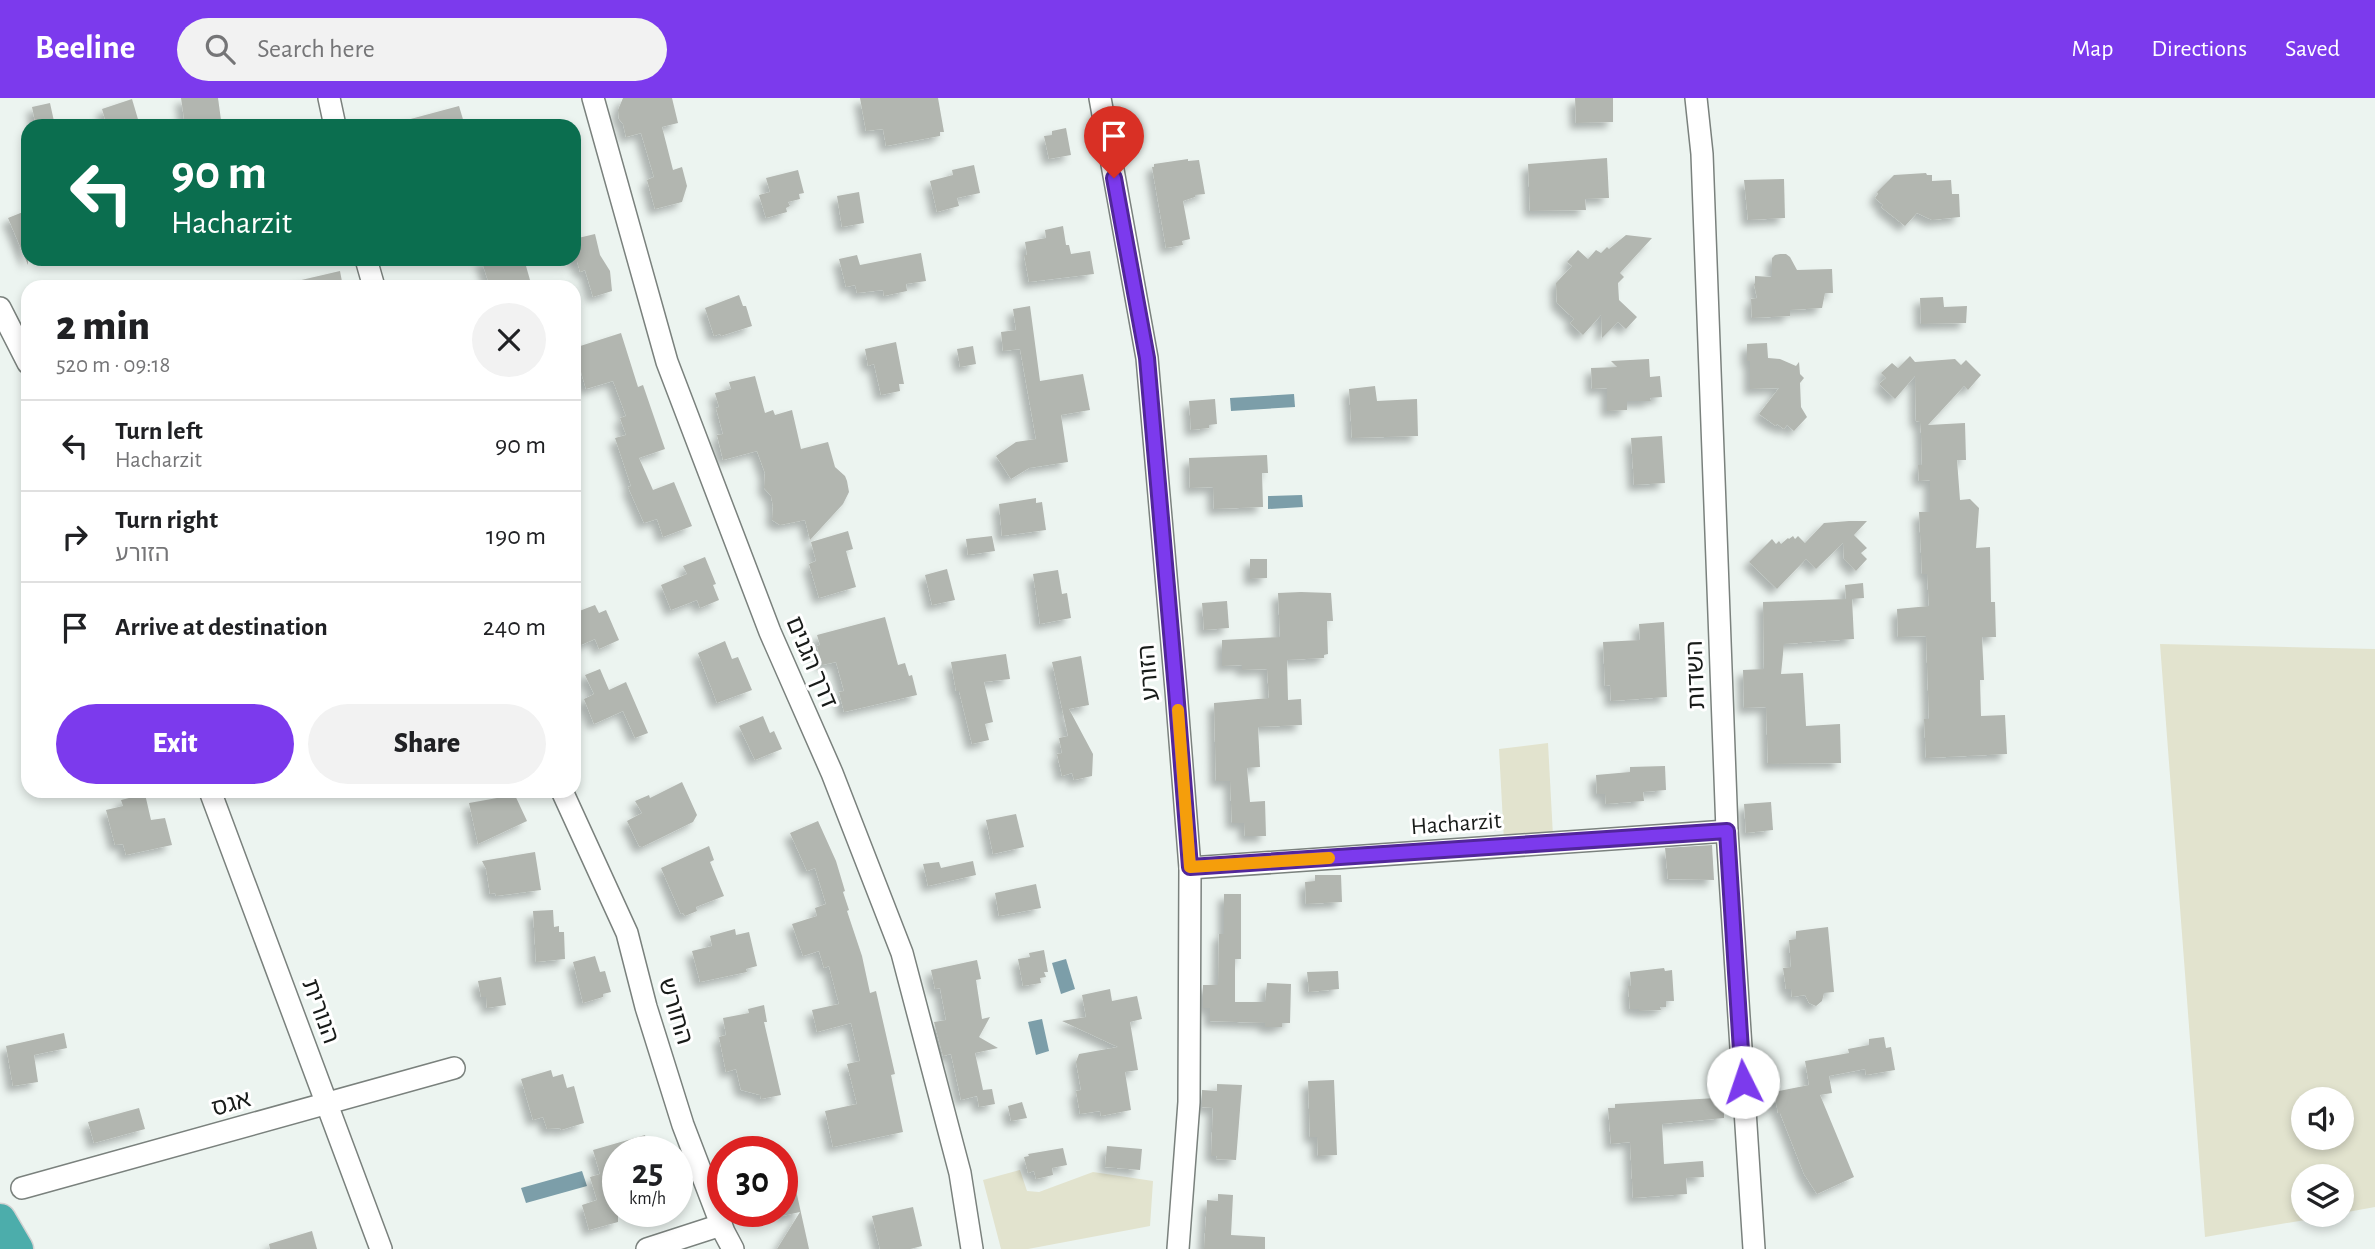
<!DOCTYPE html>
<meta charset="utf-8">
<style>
:root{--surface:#fff;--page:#f2f2f2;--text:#202124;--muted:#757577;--line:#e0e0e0;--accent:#7c3aed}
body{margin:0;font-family:"Alegreya Sans","Noto Sans Hebrew",sans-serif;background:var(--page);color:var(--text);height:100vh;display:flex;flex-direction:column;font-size:26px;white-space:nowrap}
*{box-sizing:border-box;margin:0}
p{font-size:23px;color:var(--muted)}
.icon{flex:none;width:38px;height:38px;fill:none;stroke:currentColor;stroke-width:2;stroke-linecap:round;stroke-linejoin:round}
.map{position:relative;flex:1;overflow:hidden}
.side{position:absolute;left:21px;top:182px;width:560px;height:518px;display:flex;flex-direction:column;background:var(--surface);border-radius:21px;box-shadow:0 4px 10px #0003}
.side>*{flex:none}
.guide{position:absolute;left:21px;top:21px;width:560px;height:147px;border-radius:21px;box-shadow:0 4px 10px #0003;background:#0b6e4f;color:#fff;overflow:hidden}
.buttons{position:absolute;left:2291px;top:989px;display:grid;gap:14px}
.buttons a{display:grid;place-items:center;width:63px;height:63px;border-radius:50%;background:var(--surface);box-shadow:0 4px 10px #0003;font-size:35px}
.speed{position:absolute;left:602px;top:1038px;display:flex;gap:14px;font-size:35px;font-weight:700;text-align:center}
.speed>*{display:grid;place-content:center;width:91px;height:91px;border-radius:50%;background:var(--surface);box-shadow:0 4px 10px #0003;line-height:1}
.speed small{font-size:18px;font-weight:400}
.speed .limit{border:10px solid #d22;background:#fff;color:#111}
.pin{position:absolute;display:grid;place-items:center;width:60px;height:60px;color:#fff;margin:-72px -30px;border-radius:50% 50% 50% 0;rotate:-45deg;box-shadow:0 0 7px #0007}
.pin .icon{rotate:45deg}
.me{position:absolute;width:77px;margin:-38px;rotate:356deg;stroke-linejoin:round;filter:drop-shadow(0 0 5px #0008)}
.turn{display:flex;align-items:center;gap:24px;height:147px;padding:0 35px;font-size:32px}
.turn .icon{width:91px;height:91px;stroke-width:2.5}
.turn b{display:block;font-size:49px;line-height:60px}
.round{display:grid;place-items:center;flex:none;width:74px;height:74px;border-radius:37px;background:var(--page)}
.head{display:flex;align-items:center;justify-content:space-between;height:119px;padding:0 35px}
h1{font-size:42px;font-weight:800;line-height:52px}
.action{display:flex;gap:14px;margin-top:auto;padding:14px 35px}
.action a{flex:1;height:80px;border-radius:42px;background:var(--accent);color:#fff;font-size:28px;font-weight:800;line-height:80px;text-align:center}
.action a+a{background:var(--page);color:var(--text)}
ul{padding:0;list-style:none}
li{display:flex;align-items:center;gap:21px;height:91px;padding:0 35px;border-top:2px solid var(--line)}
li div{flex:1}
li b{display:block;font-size:26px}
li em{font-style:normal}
header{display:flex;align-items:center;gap:42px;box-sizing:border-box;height:98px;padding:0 35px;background:var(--accent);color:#fff}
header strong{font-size:33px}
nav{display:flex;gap:38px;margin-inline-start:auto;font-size:24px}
.search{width:490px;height:63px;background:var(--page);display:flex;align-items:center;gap:18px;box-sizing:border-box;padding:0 24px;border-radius:38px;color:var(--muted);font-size:26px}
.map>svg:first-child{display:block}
.green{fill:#e2e3ce;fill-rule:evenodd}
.water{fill:#7c9ea9}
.building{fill:#b2b6b0;filter:url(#shadow)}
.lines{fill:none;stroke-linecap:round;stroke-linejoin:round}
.minor-casing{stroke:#7a817d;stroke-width:24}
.highway-casing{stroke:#d1d1d1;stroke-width:35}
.minor{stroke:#fff;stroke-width:21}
.highway{stroke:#4cadab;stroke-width:32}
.route-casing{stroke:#51269a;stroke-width:18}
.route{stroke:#7c3aed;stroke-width:12}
.slow{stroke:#f59e0b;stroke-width:12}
.labels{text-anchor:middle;stroke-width:6;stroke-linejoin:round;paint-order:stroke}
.street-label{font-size:24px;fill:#181b19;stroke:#fff}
</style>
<header>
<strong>Beeline</strong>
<div class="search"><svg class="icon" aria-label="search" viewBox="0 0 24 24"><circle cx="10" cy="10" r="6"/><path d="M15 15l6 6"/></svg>Search here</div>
<nav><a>Map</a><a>Directions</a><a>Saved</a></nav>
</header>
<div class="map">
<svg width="2375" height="1151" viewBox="0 0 2375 1151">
<defs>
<filter id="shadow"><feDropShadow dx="-6" dy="6" stdDeviation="3.5" flood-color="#0004"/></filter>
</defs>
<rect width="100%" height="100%" fill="#ecf4f0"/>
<!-- green -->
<g class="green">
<path d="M 2160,546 L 2375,551 L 2375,1109 L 2342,1115 L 2342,1078 L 2303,1078 L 2303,1116 L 2334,1117 L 2205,1139 ZM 2303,1001 L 2342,1001 L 2342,1040 L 2303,1040 Z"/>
<polygon points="1548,645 1553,738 1504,743 1499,651"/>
<polygon points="1020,1072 1027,1093 1039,1094 1093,1074 1153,1083 1150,1128 1028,1151 1001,1151 983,1082"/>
</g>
<!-- water -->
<g class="water">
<polygon points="1294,296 1295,309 1231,313 1230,300"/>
<polygon points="1302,397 1303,409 1268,411 1268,398"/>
<polygon points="1066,861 1075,891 1061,896 1052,865"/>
<polygon points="1042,921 1049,953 1036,957 1028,924"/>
<polygon points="582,1073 587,1088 526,1105 521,1090"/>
</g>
<!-- building -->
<g class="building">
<polygon points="181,0 218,0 221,22 185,27"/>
<polygon points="623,0 672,0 678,25 662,29 673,72 682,69 687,88 682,104 655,111 647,82 654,79 641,35 626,39 623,26 619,21 618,12"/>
<polygon points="860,0 938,0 944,34 940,34 940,38 886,48 883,31 866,33"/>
<polygon points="1575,0 1613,0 1613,24 1576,25"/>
<polygon points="132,1 140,28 107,28 102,11"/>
<polygon points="50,5 55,28 36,28 32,9"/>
<polygon points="459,8 465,28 403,28 403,23"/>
<polygon points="1066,30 1071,57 1049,61 1044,38 1052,37 1052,33"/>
<polygon points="1607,60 1609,100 1585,101 1586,112 1530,113 1528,66"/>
<polygon points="1188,61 1188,63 1199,62 1205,96 1195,97 1195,99 1183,103 1190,141 1182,143 1183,147 1166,150 1152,69 1154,69 1154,66"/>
<polygon points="974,67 980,95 957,100 959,108 937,114 930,83 953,77 952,72"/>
<polygon points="798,72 804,95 799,96 800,101 788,104 790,108 786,110 787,114 766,120 759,97 770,94 766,80"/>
<polygon points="1926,75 1927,77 1932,77 1932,83 1951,82 1952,96 1959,96 1960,119 1932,122 1917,115 1905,128 1881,109 1883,107 1875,100 1878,96 1877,94 1894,77"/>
<polygon points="1784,81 1785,120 1748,122 1744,82"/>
<polygon points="859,94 864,125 842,129 837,98"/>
<polygon points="28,112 28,167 8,120"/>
<polygon points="1063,128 1066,147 1069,147 1071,156 1090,153 1094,176 1029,184 1024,157 1027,157 1025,144 1046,140 1045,132"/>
<polygon points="595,136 600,157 610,173 612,193 593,199 585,172 580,174 577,163 574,163 574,141"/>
<polygon points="1626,137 1652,140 1620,175 1624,179 1618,185 1619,202 1637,219 1626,231 1618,224 1602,240 1601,217 1583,237 1570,225 1574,221 1557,205 1556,185 1572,168 1567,164 1578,152 1588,161 1596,152 1601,155 1607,149 1609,151"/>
<polygon points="921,155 926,183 906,186 907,193 884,198 883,192 857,195 855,187 846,189 839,161 857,157 860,167"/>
<polygon points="1780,156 1786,156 1790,159 1797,172 1832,171 1833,195 1825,195 1822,210 1790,212 1790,218 1752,220 1751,201 1757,200 1754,186 1755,185 1755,178 1772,179 1772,160 1775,157"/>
<polygon points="481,161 524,161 532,189 490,189"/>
<polygon points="340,173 343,189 298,189 297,183"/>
<polygon points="739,197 743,208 746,208 752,228 721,238 720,236 714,238 705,210"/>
<polygon points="1943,199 1944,209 1967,208 1966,225 1921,226 1920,200"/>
<polygon points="1030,208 1040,283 1083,276 1090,312 1061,317 1068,364 1029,370 1011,381 996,358 1016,344 1036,341 1020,251 1003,253 1001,234 1016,232 1013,211"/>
<polygon points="621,235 638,289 643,287 665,351 639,360 653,392 674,384 692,428 663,439 657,421 644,425 628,389 631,388 615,340 626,337 620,320 626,318 613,283 586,291 574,250"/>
<polygon points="896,244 904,286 899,286 900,293 881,297 874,266 868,268 865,251"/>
<polygon points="1767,245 1768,260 1780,261 1796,268 1799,264 1800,276 1804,280 1800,285 1801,309 1807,319 1794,333 1787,327 1784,331 1777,326 1776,328 1759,316 1779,290 1750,291 1750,263 1747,263 1747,246"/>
<polygon points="973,248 976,266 960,269 957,251"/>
<polygon points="1910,258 1915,264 1955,261 1961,267 1966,262 1981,277 1968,292 1964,288 1928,327 1965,325 1966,362 1957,362 1960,402 1970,401 1979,410 1976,450 1990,449 1991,504 1995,504 1996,539 1982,539 1984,582 1980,582 1981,618 2005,617 2007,656 1926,660 1924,621 1929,621 1926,538 1898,539 1897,511 1929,508 1927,476 1922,476 1919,414 1930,414 1930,382 1919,383 1918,367 1922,367 1921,335 1920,324 1916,323 1915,278 1895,301 1879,286 1886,280 1881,275 1892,265 1898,270"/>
<polygon points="1649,261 1650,279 1660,278 1662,299 1650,300 1651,303 1627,303 1627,312 1607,313 1607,290 1592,291 1591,270 1617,269 1611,263"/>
<polygon points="755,278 765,315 773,312 775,317 792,312 801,351 828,344 835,369 845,378 847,383 849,394 843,406 810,442 805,422 780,427 772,422 773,408 771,398 764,390 765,375 757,353 723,362 717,337 723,336 716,310 719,309 715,295 731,291 729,284"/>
<polygon points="1375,288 1377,303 1417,301 1418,338 1352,340 1349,291"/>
<polygon points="1215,301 1217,326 1209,327 1209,330 1191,332 1189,303"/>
<polygon points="1662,338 1665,385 1634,387 1631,340"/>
<polygon points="1267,357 1268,375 1262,375 1263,409 1214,411 1213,389 1190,390 1189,360"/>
<polygon points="1036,400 1036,405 1042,404 1046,432 1002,438 999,406"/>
<polygon points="1849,423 1867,423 1854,437 1867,450 1861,455 1867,461 1856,473 1844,461 1843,445 1816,471 1806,461 1777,491 1749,464 1772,441 1776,446 1779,443 1781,446 1788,440 1789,441 1793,438 1795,441 1798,438 1805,445 1824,425"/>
<polygon points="848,433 853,451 846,453 856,489 819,500 809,466 816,463 811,444"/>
<polygon points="992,438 995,453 968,457 966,441"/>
<polygon points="705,459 716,486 713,487 719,502 700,510 697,502 671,512 661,487 687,476 683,468"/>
<polygon points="1250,461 1267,461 1267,480 1250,481"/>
<polygon points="947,471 955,502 932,507 925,477"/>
<polygon points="1058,472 1062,496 1067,495 1071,520 1040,526 1033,476"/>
<polygon points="1863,485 1864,500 1852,501 1854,541 1784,546 1781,576 1803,575 1806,628 1840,626 1841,665 1768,666 1766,609 1744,610 1743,572 1764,571 1763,504 1846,501 1845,487"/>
<polygon points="1301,494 1331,495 1333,523 1327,523 1328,556 1324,557 1324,560 1287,562 1288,602 1301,601 1302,627 1258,629 1260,669 1247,670 1250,704 1265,703 1266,738 1245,738 1244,725 1232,725 1230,683 1216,683 1214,605 1269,600 1267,571 1242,572 1242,567 1222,568 1222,542 1280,539 1278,495"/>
<polygon points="1227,503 1229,530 1204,532 1202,505"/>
<polygon points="595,507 599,515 606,512 619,542 599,551 595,541 574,550 574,515"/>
<polygon points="885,519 898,567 905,565 909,578 912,577 917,597 844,614 839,594 844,593 836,564 822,567 817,548 820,547 817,537"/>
<polygon points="1664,524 1667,599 1611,603 1610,587 1605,588 1603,544 1640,542 1639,526"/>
<polygon points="725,543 732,561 738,559 752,592 717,605 698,555"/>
<polygon points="1006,556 1010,581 984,584 993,624 985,626 989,642 972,646 959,593 956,593 951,564"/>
<polygon points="1081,558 1089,607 1069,611 1093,656 1092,678 1074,682 1072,675 1062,678 1057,656 1062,655 1059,640 1068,638 1052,564"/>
<polygon points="600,571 609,592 626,584 648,635 635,640 623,613 594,626 584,601 594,596 585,577"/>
<polygon points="763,618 770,635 774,633 782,651 755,662 739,628"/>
<polygon points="1665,668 1666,692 1643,694 1644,703 1606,706 1605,696 1597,696 1596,677 1630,674 1630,669"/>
<polygon points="682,684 697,717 693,724 642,749 639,748 627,723 642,715 635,703 649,697 650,700"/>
<polygon points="513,693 527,723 478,746 469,705 497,700"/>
<polygon points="145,696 151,722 165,720 172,747 126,757 123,746 115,747 106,712 123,708 121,702"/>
<polygon points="1771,704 1773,732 1746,735 1744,706"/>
<polygon points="1016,716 1024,749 993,756 986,722"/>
<polygon points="818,723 836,763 845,793 843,794 849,812 847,813 862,858 870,895 876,893 895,976 891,977 903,1034 833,1049 825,1013 857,1006 847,966 860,963 851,925 817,934 812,912 839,906 829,868 824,870 819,853 803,858 792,826 817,818 815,810 826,806 815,770 807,773 790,735"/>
<polygon points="1712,747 1714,782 1668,781 1665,750"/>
<polygon points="709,748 714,762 710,764 724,798 696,809 697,813 685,818 683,815 681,816 661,770"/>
<polygon points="535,754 541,792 496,798 495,795 490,796 486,771 482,763"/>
<polygon points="973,763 976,777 928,788 923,766 939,764 941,770"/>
<polygon points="1315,777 1341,777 1342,804 1306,806 1305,784 1315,783"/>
<polygon points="1036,786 1041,810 999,818 995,795"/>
<polygon points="1224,796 1241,796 1241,861 1235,861 1235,904 1265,904 1267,885 1291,886 1290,925 1282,925 1282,929 1265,929 1265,925 1210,923 1210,910 1203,910 1203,887 1218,887 1219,836 1224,836"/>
<polygon points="553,812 554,829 559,828 559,834 564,834 565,861 536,864 533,813"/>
<polygon points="1828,829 1834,894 1824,895 1822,903 1816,908 1809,905 1805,897 1792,899 1791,891 1786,891 1783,870 1791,869 1789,842 1796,841 1796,833"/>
<polygon points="735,831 736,837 749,834 757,868 746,871 747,874 700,884 692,853 712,848 710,838"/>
<polygon points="1044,852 1048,874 1044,874 1046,879 1040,880 1041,885 1023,888 1018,861 1030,859 1029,855"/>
<polygon points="595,858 600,874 605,873 611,894 603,896 603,899 583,905 573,864"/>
<polygon points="977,862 981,881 976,882 982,921 990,919 979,939 998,950 975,955 983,992 992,991 995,1006 979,1009 977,998 961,1002 951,956 943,958 934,924 946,922 940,890 935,891 931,872"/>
<polygon points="1664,870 1665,873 1672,872 1674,903 1666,903 1666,909 1660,909 1661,912 1639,913 1639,911 1630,911 1628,888 1631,888 1630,874"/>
<polygon points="1338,873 1339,891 1309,894 1307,874"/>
<polygon points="501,879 506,907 487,910 486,899 481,899 478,883"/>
<polygon points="1110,891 1112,903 1137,898 1142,921 1130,924 1138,972 1125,974 1131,1012 1101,1018 1100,1013 1080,1016 1076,993 1081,992 1076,964 1079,956 1118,949 1062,923 1086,919 1082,897"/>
<polygon points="764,907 767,924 764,924 781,997 761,1001 760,997 741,992 736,971 726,974 719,939 726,937 723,920 749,915 748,911"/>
<polygon points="64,935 67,950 34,957 38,984 13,988 6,948"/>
<polygon points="1884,939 1886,950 1891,949 1895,972 1866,977 1865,971 1829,978 1832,995 1820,997 1854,1079 1817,1096 1804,1076 1780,1015 1778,1015 1774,994 1809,987 1805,963 1849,955 1848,951 1869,947 1869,941"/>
<polygon points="551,972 553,979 563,976 567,990 574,988 584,1025 561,1032 560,1030 547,1031 543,1019 533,1022 521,981"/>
<polygon points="1334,982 1337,1057 1318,1058 1317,1039 1310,1039 1308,983"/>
<polygon points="1217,986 1242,987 1236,1062 1216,1061 1217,1058 1211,1058 1213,1010 1202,1009 1202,992 1217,993"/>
<polygon points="1716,1000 1716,1002 1724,1002 1724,1020 1662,1026 1664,1066 1703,1063 1704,1079 1686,1080 1687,1096 1633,1100 1630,1044 1611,1046 1608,1010 1615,1010 1615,1006"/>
<polygon points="1022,1004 1027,1020 1011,1023 1008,1008"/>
<polygon points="139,1010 145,1031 94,1045 88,1024"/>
<polygon points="645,1037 650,1054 618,1054 618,1124 589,1132 582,1107 597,1102 590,1079 600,1076 593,1052"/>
<polygon points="1107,1048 1142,1051 1140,1072 1105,1069"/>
<polygon points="1063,1050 1067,1067 1052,1070 1053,1077 1036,1081 1034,1073 1028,1075 1024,1059 1029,1058 1028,1056"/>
<polygon points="782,1056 788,1056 809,1151 777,1151 800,1114 782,1118"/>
<polygon points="1218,1096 1233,1097 1231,1137 1265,1139 1265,1151 1204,1151 1207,1102 1218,1103"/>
<polygon points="913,1109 922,1148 910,1151 880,1151 872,1118"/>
<polygon points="312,1133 317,1151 270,1151 269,1146"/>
</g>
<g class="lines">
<defs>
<g id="minor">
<polyline points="329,0 335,28"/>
<polyline points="593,0 667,264 770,534 832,675 902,855 960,1075 972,1151"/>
<polyline points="1100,0 1147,260 1176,592 1190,770 1189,1004 1178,1151"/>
<polyline points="1696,0 1702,56 1727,733 1754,1151"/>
<polyline points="366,161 374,189"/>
<polyline points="0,210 28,265"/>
<polyline points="210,693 381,1151"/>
<polyline points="562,693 627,835 646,909 683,1027 724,1134 733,1151"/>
<polyline points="1190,770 1727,733"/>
<polyline points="22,1090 454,970"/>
<polyline points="647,1151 721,1127"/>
</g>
<polyline id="highway" points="0,1122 17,1151"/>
</defs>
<!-- minor casing -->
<use href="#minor" class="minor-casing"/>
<!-- highway casing -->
<use href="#highway" class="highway-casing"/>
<!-- minor -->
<use href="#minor" class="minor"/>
<!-- highway -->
<use href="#highway" class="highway"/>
</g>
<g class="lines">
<defs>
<polyline id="route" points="1114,80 1147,260 1176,592 1190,769 1727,733 1743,984"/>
</defs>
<!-- route casing -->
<use href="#route" class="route-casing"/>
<!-- route -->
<use href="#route" class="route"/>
<!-- slow -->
<polyline class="slow" points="1178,612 1190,769 1329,760"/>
</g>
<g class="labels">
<!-- street labels -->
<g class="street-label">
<text transform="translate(812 564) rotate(67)" y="8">דרך הגנים</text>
<text transform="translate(1148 575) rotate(-95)" y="8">הזורע</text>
<text transform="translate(1695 577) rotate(-92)" y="8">השדות</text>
<text transform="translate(1456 725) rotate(-4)" y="8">Hacharzit</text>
<text transform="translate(321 913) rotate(70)" y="8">הנורית</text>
<text transform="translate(676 913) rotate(73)" y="8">החורש</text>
<text transform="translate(231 1005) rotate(-16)" y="8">אגס</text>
</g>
</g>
</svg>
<div class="buttons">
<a><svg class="icon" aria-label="sound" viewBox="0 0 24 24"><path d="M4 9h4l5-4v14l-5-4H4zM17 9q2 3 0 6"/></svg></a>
<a><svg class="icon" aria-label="layers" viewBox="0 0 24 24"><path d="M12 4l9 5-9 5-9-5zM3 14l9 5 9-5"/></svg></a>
</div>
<div class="speed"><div>25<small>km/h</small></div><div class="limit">30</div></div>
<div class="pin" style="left:1114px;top:80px;background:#d93025"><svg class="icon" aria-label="arrive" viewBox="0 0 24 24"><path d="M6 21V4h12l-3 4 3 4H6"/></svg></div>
<svg class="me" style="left:1743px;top:984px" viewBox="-20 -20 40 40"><circle r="19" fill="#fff"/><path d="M0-13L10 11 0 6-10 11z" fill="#7c3aed"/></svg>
<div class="guide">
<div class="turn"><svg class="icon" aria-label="left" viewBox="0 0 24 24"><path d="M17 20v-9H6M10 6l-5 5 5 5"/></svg><div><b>90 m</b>Hacharzit</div></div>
</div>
<section class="side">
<div class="head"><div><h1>2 min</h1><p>520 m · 09:18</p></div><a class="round"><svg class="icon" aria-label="close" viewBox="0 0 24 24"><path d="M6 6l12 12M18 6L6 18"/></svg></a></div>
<ul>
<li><svg class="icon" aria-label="left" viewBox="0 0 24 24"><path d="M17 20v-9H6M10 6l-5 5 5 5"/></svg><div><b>Turn left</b><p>Hacharzit</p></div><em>90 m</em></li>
<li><svg class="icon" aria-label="right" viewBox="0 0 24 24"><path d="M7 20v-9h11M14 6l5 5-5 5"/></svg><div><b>Turn right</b><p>הזורע</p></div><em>190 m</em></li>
<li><svg class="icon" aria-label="arrive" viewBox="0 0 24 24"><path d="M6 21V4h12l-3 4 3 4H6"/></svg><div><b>Arrive at destination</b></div><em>240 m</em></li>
</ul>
<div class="action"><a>Exit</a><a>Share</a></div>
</section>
</div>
